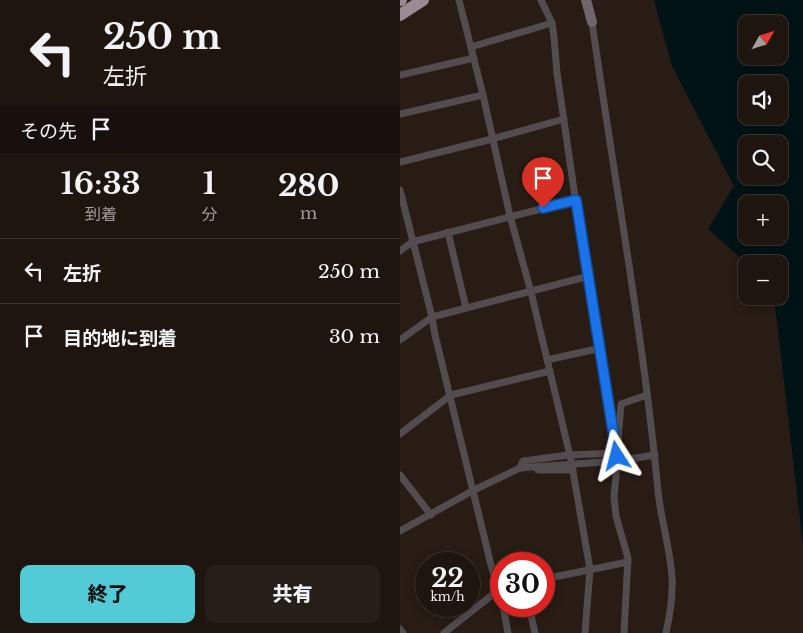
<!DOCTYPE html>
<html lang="ja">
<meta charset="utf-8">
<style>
:root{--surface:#1e150f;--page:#261e18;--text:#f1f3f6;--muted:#a19f9e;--line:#3c342f;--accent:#52cbd7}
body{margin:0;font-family:"Libre Baskerville","Noto Sans JP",serif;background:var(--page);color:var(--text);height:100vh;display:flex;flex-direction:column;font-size:19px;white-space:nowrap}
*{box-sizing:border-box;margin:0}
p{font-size:16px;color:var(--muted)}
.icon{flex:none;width:28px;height:28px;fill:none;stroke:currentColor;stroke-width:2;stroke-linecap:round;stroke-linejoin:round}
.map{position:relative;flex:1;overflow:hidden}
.details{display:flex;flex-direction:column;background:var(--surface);width:400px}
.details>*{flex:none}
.guide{background:#1e150f;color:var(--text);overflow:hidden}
.needle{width:32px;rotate:51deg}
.tools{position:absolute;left:338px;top:15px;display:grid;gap:10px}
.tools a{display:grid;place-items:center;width:50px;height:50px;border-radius:10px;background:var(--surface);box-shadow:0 2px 12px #0003,0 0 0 1px var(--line);font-size:25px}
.speed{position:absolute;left:15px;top:552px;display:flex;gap:10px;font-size:25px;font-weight:700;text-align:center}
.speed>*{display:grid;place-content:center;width:65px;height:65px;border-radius:50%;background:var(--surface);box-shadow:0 2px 12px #0003,0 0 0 1px var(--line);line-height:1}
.speed small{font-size:12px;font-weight:400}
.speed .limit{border:8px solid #d22;background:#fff;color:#111}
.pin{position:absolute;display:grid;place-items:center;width:42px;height:42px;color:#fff;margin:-51px -21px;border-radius:50% 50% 50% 0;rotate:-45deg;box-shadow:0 0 5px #0007}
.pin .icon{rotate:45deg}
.me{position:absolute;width:55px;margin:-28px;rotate:351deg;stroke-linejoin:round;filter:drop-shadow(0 0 4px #0008)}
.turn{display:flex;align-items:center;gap:18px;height:105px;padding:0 20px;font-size:22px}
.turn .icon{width:65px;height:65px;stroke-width:2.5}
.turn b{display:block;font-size:35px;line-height:42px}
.then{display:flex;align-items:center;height:48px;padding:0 20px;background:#0003;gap:10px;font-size:19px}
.eta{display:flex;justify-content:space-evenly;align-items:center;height:85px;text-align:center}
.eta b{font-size:30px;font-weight:800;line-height:35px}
.cta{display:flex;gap:10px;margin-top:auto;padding:10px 20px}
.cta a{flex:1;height:58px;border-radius:10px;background:var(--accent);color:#111;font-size:20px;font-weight:800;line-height:58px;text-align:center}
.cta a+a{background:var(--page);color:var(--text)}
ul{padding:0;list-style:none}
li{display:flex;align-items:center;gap:15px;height:65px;padding:0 20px;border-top:1px solid var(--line)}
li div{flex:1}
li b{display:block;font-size:19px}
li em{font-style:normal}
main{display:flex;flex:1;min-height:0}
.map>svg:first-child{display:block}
.water{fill:#011315;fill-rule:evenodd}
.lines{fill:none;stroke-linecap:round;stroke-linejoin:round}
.street{stroke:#534c4f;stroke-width:7}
.secondary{stroke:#70656b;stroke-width:10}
.highway{stroke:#9b8a93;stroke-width:12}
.route-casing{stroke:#114b97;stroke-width:12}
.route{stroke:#1a73e8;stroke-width:9}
</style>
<main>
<section class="details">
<div class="guide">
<div class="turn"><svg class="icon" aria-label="left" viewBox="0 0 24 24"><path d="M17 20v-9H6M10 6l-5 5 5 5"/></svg><div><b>250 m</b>左折</div></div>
<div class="then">その先<svg class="icon" aria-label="arrive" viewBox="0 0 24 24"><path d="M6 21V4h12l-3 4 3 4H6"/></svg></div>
</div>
<div class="eta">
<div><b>16:33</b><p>到着</p></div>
<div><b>1</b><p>分</p></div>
<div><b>280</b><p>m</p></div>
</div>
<ul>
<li><svg class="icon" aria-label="left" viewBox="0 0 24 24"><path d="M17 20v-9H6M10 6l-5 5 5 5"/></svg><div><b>左折</b></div><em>250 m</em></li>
<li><svg class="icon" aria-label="arrive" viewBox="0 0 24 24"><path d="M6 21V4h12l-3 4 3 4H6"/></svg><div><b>目的地に到着</b></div><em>30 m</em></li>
</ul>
<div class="cta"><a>終了</a><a>共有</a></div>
</section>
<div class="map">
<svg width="403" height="633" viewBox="0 0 403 633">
<rect width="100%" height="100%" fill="#281c14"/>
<!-- water -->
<path class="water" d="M 254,0 L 403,0 L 403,545 L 374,296 L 379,296 L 379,264 L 347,264 L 308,229 L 334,186 L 272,66 ZM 346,24 L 379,24 L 379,56 L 346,56 ZM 346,84 L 379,84 L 379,116 L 346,116 ZM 346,144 L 379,144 L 379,176 L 346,176 ZM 346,204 L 379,204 L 379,236 L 346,236 Z"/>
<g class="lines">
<!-- street -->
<g class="street">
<polyline points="59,0 83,95 110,216 131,292 171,460"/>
<polyline points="141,0 152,23 154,37 157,73 179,224 189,276 201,348 205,383 217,455"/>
<path d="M 192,22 C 214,178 243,333 258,491 C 261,520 270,548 272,577 C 273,595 270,615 266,633"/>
<polyline points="71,47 152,23"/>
<polyline points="0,75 74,58"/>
<polyline points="0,114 83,95"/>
<polyline points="0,162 92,139 164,119"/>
<polyline points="0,190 32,317 35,335 91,565 101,599"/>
<polyline points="48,232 66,308"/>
<polyline points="0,251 12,242 176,200"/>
<polyline points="0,340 32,317 189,276"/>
<polyline points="147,360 201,348"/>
<polyline points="0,434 51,395 150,371"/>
<polyline points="217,464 214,497 216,516 228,558 224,633"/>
<polyline points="172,466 190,569 185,633"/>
<polyline points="120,468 217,461 255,455"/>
<polyline points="138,470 173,470"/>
<polyline points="0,475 31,515"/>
<polyline points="0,531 74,490 120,468 123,461 169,455 217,453 221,404 247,395"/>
<polyline points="144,579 228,562"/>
<polyline points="103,606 108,633"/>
<polyline points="129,606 135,633"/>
<polyline points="0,629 3,633"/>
<polyline points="44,633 101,588"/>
</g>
<!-- secondary -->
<polyline class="secondary" points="186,0 192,22"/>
<!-- highway -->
<g class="highway">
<polyline points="0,0 1,0"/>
<polyline points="0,15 23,0"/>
</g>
</g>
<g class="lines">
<defs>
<polyline id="route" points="143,208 176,200 217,456"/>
</defs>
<!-- route casing -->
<use href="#route" class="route-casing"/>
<!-- route -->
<use href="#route" class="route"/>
</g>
</svg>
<div class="tools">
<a><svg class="needle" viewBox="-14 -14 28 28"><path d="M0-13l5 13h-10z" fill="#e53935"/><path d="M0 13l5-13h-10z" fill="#a19f9e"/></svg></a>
<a><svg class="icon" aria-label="sound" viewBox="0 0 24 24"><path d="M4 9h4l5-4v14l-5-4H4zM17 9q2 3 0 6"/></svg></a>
<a><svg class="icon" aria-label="search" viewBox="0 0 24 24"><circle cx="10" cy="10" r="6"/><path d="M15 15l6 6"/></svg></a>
<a>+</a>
<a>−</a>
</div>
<div class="speed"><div>22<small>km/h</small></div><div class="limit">30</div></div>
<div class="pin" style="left:143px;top:208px;background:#d93025"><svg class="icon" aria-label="arrive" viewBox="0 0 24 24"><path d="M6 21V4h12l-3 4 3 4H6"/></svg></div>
<svg class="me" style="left:217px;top:456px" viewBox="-20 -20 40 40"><path d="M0-17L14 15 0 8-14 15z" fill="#1a73e8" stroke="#fff" stroke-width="4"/></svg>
</div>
</main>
